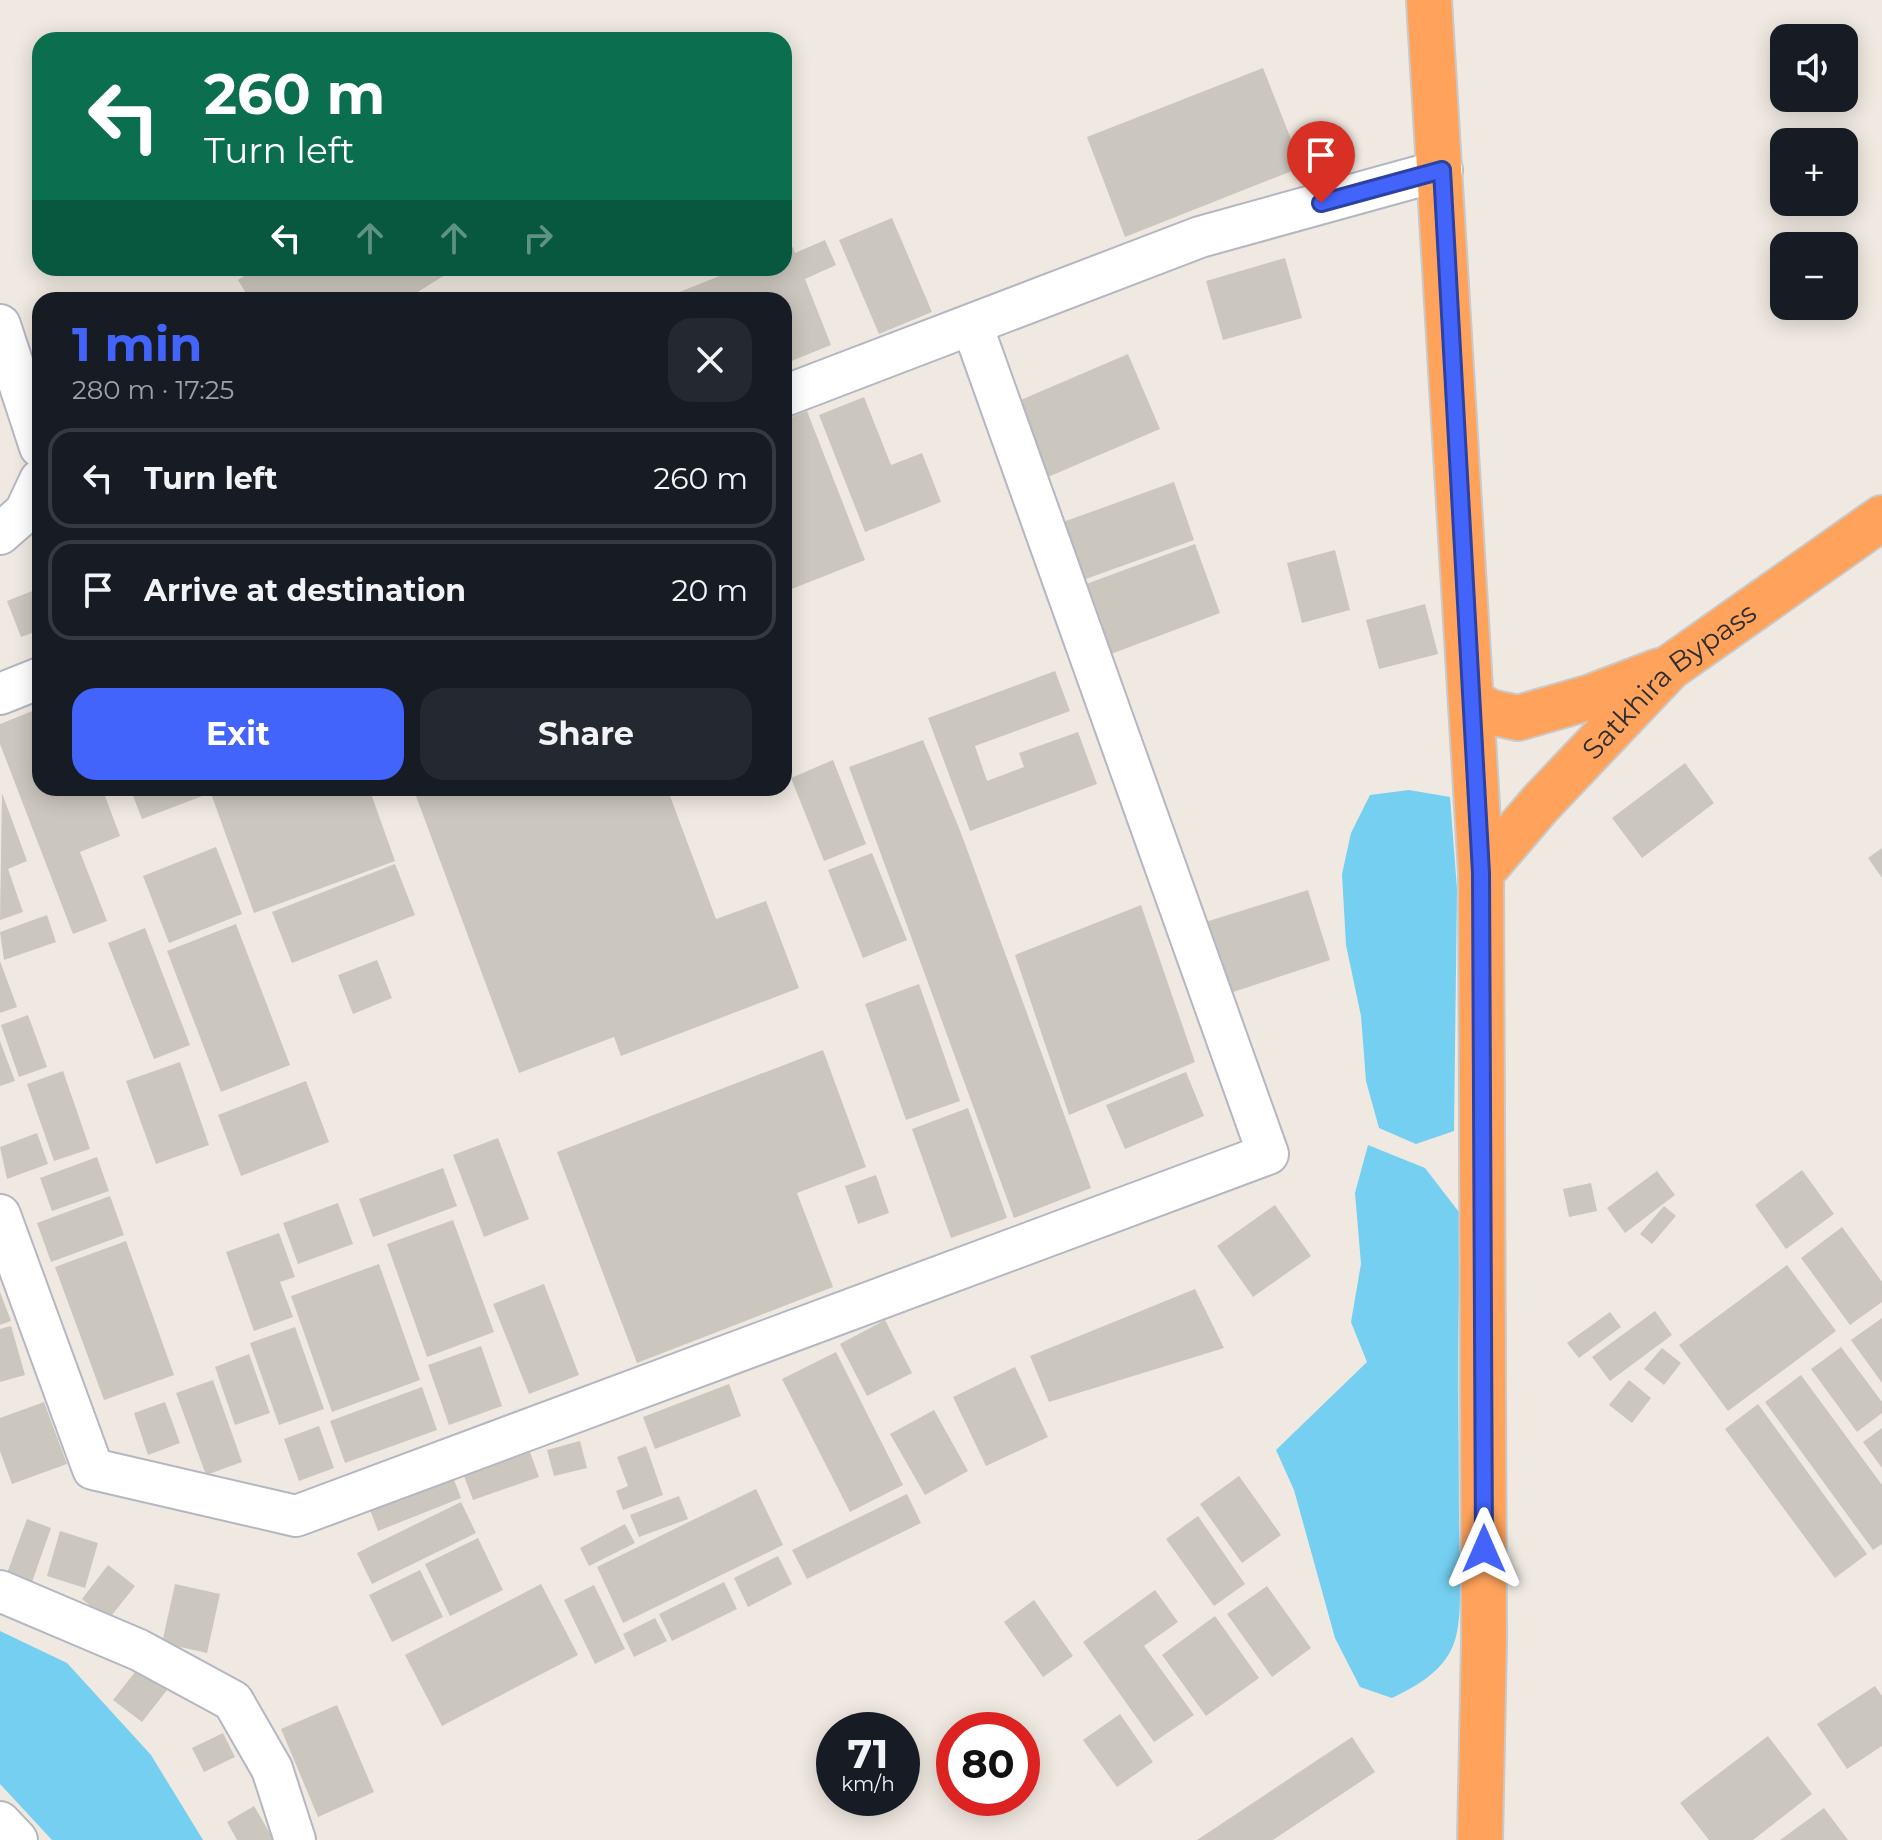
<!DOCTYPE html>
<meta charset="utf-8">
<style>
:root{--surface:#171b24;--page:#242831;--text:#f1f3f6;--muted:#9ea1a6;--line:#363941;--accent:#4264fb}
body{margin:0;font-family:Montserrat,sans-serif;background:var(--page);color:var(--text);height:100vh;display:flex;flex-direction:column;font-size:30px;white-space:nowrap}
*{box-sizing:border-box;margin:0}
p{font-size:26px;color:var(--muted)}
.icon{flex:none;width:44px;height:44px;fill:none;stroke:currentColor;stroke-width:2;stroke-linecap:round;stroke-linejoin:round}
.map{position:relative;flex:1;overflow:hidden}
.sheet{position:absolute;left:32px;top:292px;width:760px;height:504px;display:flex;flex-direction:column;background:var(--surface);border-radius:24px;box-shadow:0 4px 20px #0003}
.sheet>*{flex:none}
.banner{position:absolute;left:32px;top:32px;width:760px;height:244px;border-radius:24px;box-shadow:0 4px 20px #0003;background:#0b6e4f;color:#fff;overflow:hidden}
.tools{position:absolute;left:1770px;top:24px;display:grid;gap:16px}
.tools a{display:grid;place-items:center;width:88px;height:88px;border-radius:16px;background:var(--surface);box-shadow:0 4px 20px #0003;font-size:40px}
.speed{position:absolute;left:816px;top:1712px;display:flex;gap:16px;font-size:40px;font-weight:700;text-align:center}
.speed>*{display:grid;place-content:center;width:104px;height:104px;border-radius:50%;background:var(--surface);box-shadow:0 4px 20px #0003;line-height:1}
.speed small{font-size:20px;font-weight:400}
.speed .limit{border:12px solid #d22;background:#fff;color:#111}
.pin{position:absolute;display:grid;place-items:center;width:68px;height:68px;color:#fff;margin:-82px -34px;border-radius:50% 50% 50% 0;rotate:-45deg;box-shadow:0 0 8px #0007}
.pin .icon{rotate:45deg}
.me{position:absolute;width:88px;margin:-44px;rotate:0deg;stroke-linejoin:round;filter:drop-shadow(0 0 6px #0008)}
.turn{display:flex;align-items:center;gap:28px;height:168px;padding:0 40px;font-size:36px}
.turn .icon{width:104px;height:104px;stroke-width:2.5}
.turn b{display:block;font-size:56px;line-height:68px}
.lanes{display:flex;align-items:center;height:76px;padding:0 40px;background:#0003;justify-content:center;gap:40px;direction:ltr}
.lanes .off{opacity:.35}
.round{display:grid;place-items:center;flex:none;width:84px;height:84px;border-radius:24px;background:var(--page)}
.headline{display:flex;align-items:center;justify-content:space-between;height:136px;padding:0 40px}
h1{font-size:48px;font-weight:700;line-height:60px;color:var(--accent)}
.button{display:flex;gap:16px;margin-top:auto;padding:16px 40px}
.button a{flex:1;height:92px;border-radius:24px;background:var(--accent);color:#fff;font-size:32px;font-weight:700;line-height:92px;text-align:center}
.button a+a{background:var(--page);color:var(--text)}
ul{padding:0;list-style:none}
li{display:flex;align-items:center;gap:24px;height:100px;margin:0 16px 12px;padding:0 24px;border:4px solid var(--line);border-radius:24px}
li div{flex:1}
li b{display:block;font-size:30px}
li em{font-style:normal}
.map>svg:first-child{display:block}
.water{fill:#75cff0}
.building{fill:#cbc7bf}
.lines{fill:none;stroke-linecap:round;stroke-linejoin:round}
.minor-casing{stroke:#b4b7c1;stroke-width:44}
.highway-casing{stroke:#c9c9c9;stroke-width:48}
.minor{stroke:#fff;stroke-width:40}
.highway{stroke:#ffa35c;stroke-width:44}
.route-casing{stroke:#2b41a3;stroke-width:20}
.route{stroke:#4264fb;stroke-width:14}
.labels{text-anchor:middle;stroke-width:8;stroke-linejoin:round;paint-order:stroke}
.street-label{font-size:28px;fill:#2e2e2e;stroke:#fff}
</style>
<div class="map">
<svg width="1882" height="1840" viewBox="0 0 1882 1840">
<rect width="100%" height="100%" fill="#efe9e1"/>
<!-- water -->
<g class="water">
<polygon points="1409,790 1450,797 1457,889 1454,1131 1416,1144 1379,1128 1366,1081 1361,1016 1346,945 1342,874 1351,833 1370,795"/>
<path d="M 1368,1145 L 1425,1168 L 1462,1216 C 1456,1318 1459,1419 1459,1521 C 1459,1549 1464,1619 1454,1643 C 1444,1671 1417,1686 1392,1698 L 1360,1687 L 1335,1638 L 1294,1490 L 1276,1450 L 1367,1362 L 1351,1322 L 1361,1264 L 1355,1193 Z"/>
<polygon points="0,1631 67,1663 151,1755 203,1840 52,1840 0,1784"/>
</g>
<!-- building -->
<g class="building">
<polygon points="1263,68 1302,167 1125,237 1087,137"/>
<polygon points="892,218 932,312 879,334 839,240"/>
<polygon points="825,240 836,265 805,279 831,345 784,364 784,300 659,300 740,268 784,268 784,251 793,247 795,253"/>
<polygon points="1285,258 1302,318 1223,340 1206,281"/>
<polygon points="256,268 456,268 405,300 250,300 238,280"/>
<polygon points="1128,354 1160,429 1041,480 1009,405"/>
<polygon points="864,397 891,465 922,453 941,502 865,532 819,415"/>
<polygon points="807,411 865,560 784,592 784,420"/>
<polygon points="1174,482 1194,540 1072,584 1052,526"/>
<polygon points="1195,544 1220,613 1111,654 1086,584"/>
<polygon points="1335,550 1350,610 1302,623 1287,563"/>
<polygon points="40,588 40,630 21,637 7,601"/>
<polygon points="1425,604 1438,654 1379,669 1366,620"/>
<polygon points="1055,671 1070,711 975,746 987,781 1024,767 1019,753 1078,732 1097,784 970,831 928,718"/>
<polygon points="40,708 40,788 102,788 120,836 80,852 107,921 73,934 0,744 0,724"/>
<polygon points="923,740 961,833 1091,1188 1014,1218 849,767"/>
<polygon points="833,760 866,844 824,861 791,778"/>
<polygon points="1685,763 1714,803 1642,858 1612,818"/>
<polygon points="130,788 203,788 205,795 142,819"/>
<polygon points="209,788 369,788 395,861 254,913"/>
<polygon points="413,788 667,788 716,919 766,901 799,988 621,1056 614,1037 519,1073"/>
<polygon points="2,793 27,861 8,869 23,912 0,920"/>
<polygon points="216,847 242,914 169,943 143,876"/>
<polygon points="1882,848 1882,878 1868,858"/>
<polygon points="872,853 907,940 863,958 828,870"/>
<polygon points="395,864 415,915 292,963 272,912"/>
<polygon points="1308,890 1330,960 1218,997 1196,925"/>
<polygon points="1141,905 1195,1062 1069,1115 1015,955"/>
<polygon points="47,915 56,942 4,960 0,932"/>
<polygon points="236,924 290,1065 221,1092 167,951"/>
<polygon points="145,928 190,1045 154,1059 108,943"/>
<polygon points="377,960 392,998 353,1014 338,975"/>
<polygon points="0,961 17,1007 0,1013"/>
<polygon points="919,984 960,1101 906,1120 865,1004"/>
<polygon points="28,1015 47,1067 19,1077 1,1025"/>
<polygon points="0,1041 15,1081 0,1086"/>
<polygon points="823,1050 866,1167 797,1193 833,1287 637,1363 557,1152"/>
<polygon points="180,1062 209,1145 156,1164 126,1081"/>
<polygon points="63,1071 90,1149 54,1161 27,1084"/>
<polygon points="1186,1072 1204,1116 1125,1149 1106,1105"/>
<polygon points="306,1081 329,1142 241,1176 218,1115"/>
<polygon points="968,1108 1007,1218 951,1238 912,1129"/>
<polygon points="37,1133 48,1164 7,1179 0,1147"/>
<polygon points="498,1138 529,1219 484,1237 453,1155"/>
<polygon points="97,1157 109,1191 52,1211 40,1178"/>
<polygon points="443,1168 457,1206 373,1237 359,1199"/>
<polygon points="1802,1170 1834,1214 1786,1249 1755,1205"/>
<polygon points="1657,1171 1675,1195 1625,1233 1607,1208"/>
<polygon points="876,1175 889,1213 858,1224 845,1186"/>
<polygon points="1591,1183 1597,1211 1569,1217 1563,1189"/>
<polygon points="110,1196 124,1235 51,1262 37,1223"/>
<polygon points="338,1203 353,1244 298,1264 283,1223"/>
<polygon points="1275,1205 1311,1256 1253,1297 1217,1246"/>
<polygon points="1664,1206 1676,1216 1652,1244 1640,1234"/>
<polygon points="453,1220 494,1332 427,1357 387,1244"/>
<polygon points="1842,1227 1882,1282 1882,1302 1850,1325 1801,1258"/>
<polygon points="279,1233 295,1277 280,1282 293,1317 254,1331 226,1252"/>
<polygon points="126,1241 174,1375 104,1400 55,1267"/>
<polygon points="379,1264 420,1380 332,1412 291,1296"/>
<polygon points="1787,1265 1836,1331 1728,1411 1679,1345"/>
<polygon points="544,1284 579,1375 529,1394 493,1304"/>
<polygon points="1195,1289 1224,1348 1049,1402 1030,1356"/>
<polygon points="0,1292 11,1321 0,1325"/>
<polygon points="1655,1311 1672,1335 1610,1381 1592,1357"/>
<polygon points="1610,1312 1621,1327 1579,1358 1567,1343"/>
<polygon points="1882,1318 1882,1383 1851,1340"/>
<polygon points="885,1320 912,1373 867,1396 840,1344"/>
<polygon points="11,1326 25,1375 0,1382 0,1329"/>
<polygon points="295,1327 324,1409 279,1425 250,1343"/>
<polygon points="481,1346 502,1406 449,1425 428,1365"/>
<polygon points="1841,1347 1882,1402 1882,1413 1857,1432 1811,1369"/>
<polygon points="1662,1348 1681,1363 1664,1385 1644,1369"/>
<polygon points="836,1352 903,1485 850,1512 782,1379"/>
<polygon points="249,1354 270,1413 235,1425 215,1367"/>
<polygon points="1015,1367 1048,1437 986,1466 953,1397"/>
<polygon points="1801,1375 1882,1485 1882,1544 1873,1550 1765,1402"/>
<polygon points="213,1380 242,1462 206,1475 176,1393"/>
<polygon points="1629,1380 1651,1398 1632,1423 1609,1405"/>
<polygon points="729,1384 741,1416 655,1449 643,1417"/>
<polygon points="422,1387 437,1430 345,1463 330,1421"/>
<polygon points="44,1402 67,1464 12,1484 0,1451 0,1418"/>
<polygon points="165,1402 180,1443 148,1455 134,1413"/>
<polygon points="1758,1404 1867,1554 1835,1578 1725,1429"/>
<polygon points="934,1410 968,1471 925,1495 890,1434"/>
<polygon points="319,1426 334,1468 299,1481 284,1439"/>
<polygon points="1882,1428 1882,1468 1863,1442"/>
<polygon points="580,1441 587,1468 554,1476 547,1450"/>
<polygon points="646,1446 663,1495 623,1510 616,1491 628,1486 617,1457"/>
<polygon points="530,1452 539,1477 473,1500 464,1476"/>
<polygon points="1239,1476 1281,1535 1242,1563 1200,1504"/>
<polygon points="453,1477 461,1498 378,1531 370,1510"/>
<polygon points="756,1489 783,1545 623,1623 597,1567"/>
<polygon points="907,1494 921,1523 807,1579 792,1550"/>
<polygon points="679,1496 688,1519 639,1537 630,1515"/>
<polygon points="461,1502 476,1533 372,1584 357,1553"/>
<polygon points="1198,1516 1245,1584 1214,1606 1166,1539"/>
<polygon points="27,1519 51,1528 31,1585 6,1576"/>
<polygon points="625,1524 635,1543 589,1566 580,1548"/>
<polygon points="60,1531 98,1543 85,1588 47,1576"/>
<polygon points="478,1538 503,1590 450,1616 425,1564"/>
<polygon points="778,1556 792,1584 748,1607 734,1578"/>
<polygon points="108,1565 135,1586 108,1620 82,1599"/>
<polygon points="420,1570 443,1617 392,1642 369,1595"/>
<polygon points="724,1582 737,1609 672,1641 659,1614"/>
<polygon points="175,1584 220,1594 207,1653 162,1643"/>
<polygon points="541,1584 578,1655 442,1726 405,1655"/>
<polygon points="594,1585 625,1649 595,1664 564,1600"/>
<polygon points="1267,1586 1311,1648 1272,1677 1227,1614"/>
<polygon points="1155,1590 1178,1622 1144,1646 1194,1715 1154,1742 1083,1642"/>
<polygon points="1034,1600 1073,1656 1043,1677 1004,1622"/>
<polygon points="1215,1616 1259,1678 1206,1716 1162,1655"/>
<polygon points="655,1618 667,1641 634,1657 623,1634"/>
<polygon points="139,1667 167,1690 142,1722 113,1700"/>
<polygon points="1875,1686 1882,1696 1882,1746 1847,1769 1817,1724"/>
<polygon points="337,1705 374,1792 318,1817 281,1729"/>
<polygon points="1120,1714 1153,1762 1117,1787 1083,1740"/>
<polygon points="223,1733 235,1757 204,1772 192,1748"/>
<polygon points="1768,1736 1812,1794 1753,1840 1709,1840 1680,1803"/>
<polygon points="1352,1737 1375,1772 1273,1840 1197,1840"/>
<polygon points="254,1806 274,1840 237,1840 227,1822"/>
<polygon points="1824,1808 1848,1840 1780,1840"/>
</g>
<g class="lines">
<defs>
<g id="minor">
<polyline points="0,325 40,447"/>
<polyline points="784,396 1200,237 1442,170"/>
<polyline points="0,534 25,512 40,480"/>
<polyline points="0,694 40,678"/>
<polyline points="0,1215 93,1469 296,1516 1268,1154 972,325"/>
<polyline points="0,1591 139,1650 233,1701 272,1769 295,1840"/>
<polyline points="0,1822 17,1840"/>
</g>
<g id="highway">
<polyline points="1429,0 1481,873 1484,1641 1480,1840"/>
<polyline points="1471,701 1490,712 1518,718 1591,697 1659,671"/>
<path id="s1" d="M 1481,873 L 1540,804 L 1669,668 L 1882,518"/>
</g>
</defs>
<!-- minor casing -->
<use href="#minor" class="minor-casing"/>
<!-- highway casing -->
<use href="#highway" class="highway-casing"/>
<!-- minor -->
<use href="#minor" class="minor"/>
<!-- highway -->
<use href="#highway" class="highway"/>
</g>
<g class="lines">
<defs>
<polyline id="route" points="1321,203 1442,170 1481,873 1484,1549"/>
</defs>
<!-- route casing -->
<use href="#route" class="route-casing"/>
<!-- route -->
<use href="#route" class="route"/>
</g>
<g class="labels">
<!-- street labels -->
<g class="street-label">
<text dy="10" stroke="none"><textPath href="#s1" startOffset="270">Satkhira Bypass</textPath></text>
</g>
</g>
</svg>
<div class="tools">
<a><svg class="icon" aria-label="sound" viewBox="0 0 24 24"><path d="M4 9h4l5-4v14l-5-4H4zM17 9q2 3 0 6"/></svg></a>
<a>+</a>
<a>−</a>
</div>
<div class="speed"><div>71<small>km/h</small></div><div class="limit">80</div></div>
<div class="pin" style="left:1321px;top:203px;background:#d93025"><svg class="icon" aria-label="arrive" viewBox="0 0 24 24"><path d="M6 21V4h12l-3 4 3 4H6"/></svg></div>
<svg class="me" style="left:1484px;top:1549px" viewBox="-20 -20 40 40"><path d="M0-17L14 15 0 8-14 15z" fill="#4264fb" stroke="#fff" stroke-width="4"/></svg>
<div class="banner">
<div class="turn"><svg class="icon" aria-label="left" viewBox="0 0 24 24"><path d="M17 20v-9H6M10 6l-5 5 5 5"/></svg><div><b>260 m</b>Turn left</div></div>
<div class="lanes"><svg class="icon" aria-label="left" viewBox="0 0 24 24"><path d="M17 20v-9H6M10 6l-5 5 5 5"/></svg><svg class="icon off" aria-label="ahead" viewBox="0 0 24 24"><path d="M12 20V5M6 11l6-6 6 6"/></svg><svg class="icon off" aria-label="ahead" viewBox="0 0 24 24"><path d="M12 20V5M6 11l6-6 6 6"/></svg><svg class="icon off" aria-label="right" viewBox="0 0 24 24"><path d="M7 20v-9h11M14 6l5 5-5 5"/></svg></div>
</div>
<section class="sheet">
<div class="headline"><div><h1>1 min</h1><p>280 m · 17:25</p></div><a class="round"><svg class="icon" aria-label="close" viewBox="0 0 24 24"><path d="M6 6l12 12M18 6L6 18"/></svg></a></div>
<ul>
<li><svg class="icon" aria-label="left" viewBox="0 0 24 24"><path d="M17 20v-9H6M10 6l-5 5 5 5"/></svg><div><b>Turn left</b></div><em>260 m</em></li>
<li><svg class="icon" aria-label="arrive" viewBox="0 0 24 24"><path d="M6 21V4h12l-3 4 3 4H6"/></svg><div><b>Arrive at destination</b></div><em>20 m</em></li>
</ul>
<div class="button"><a>Exit</a><a>Share</a></div>
</section>
</div>
